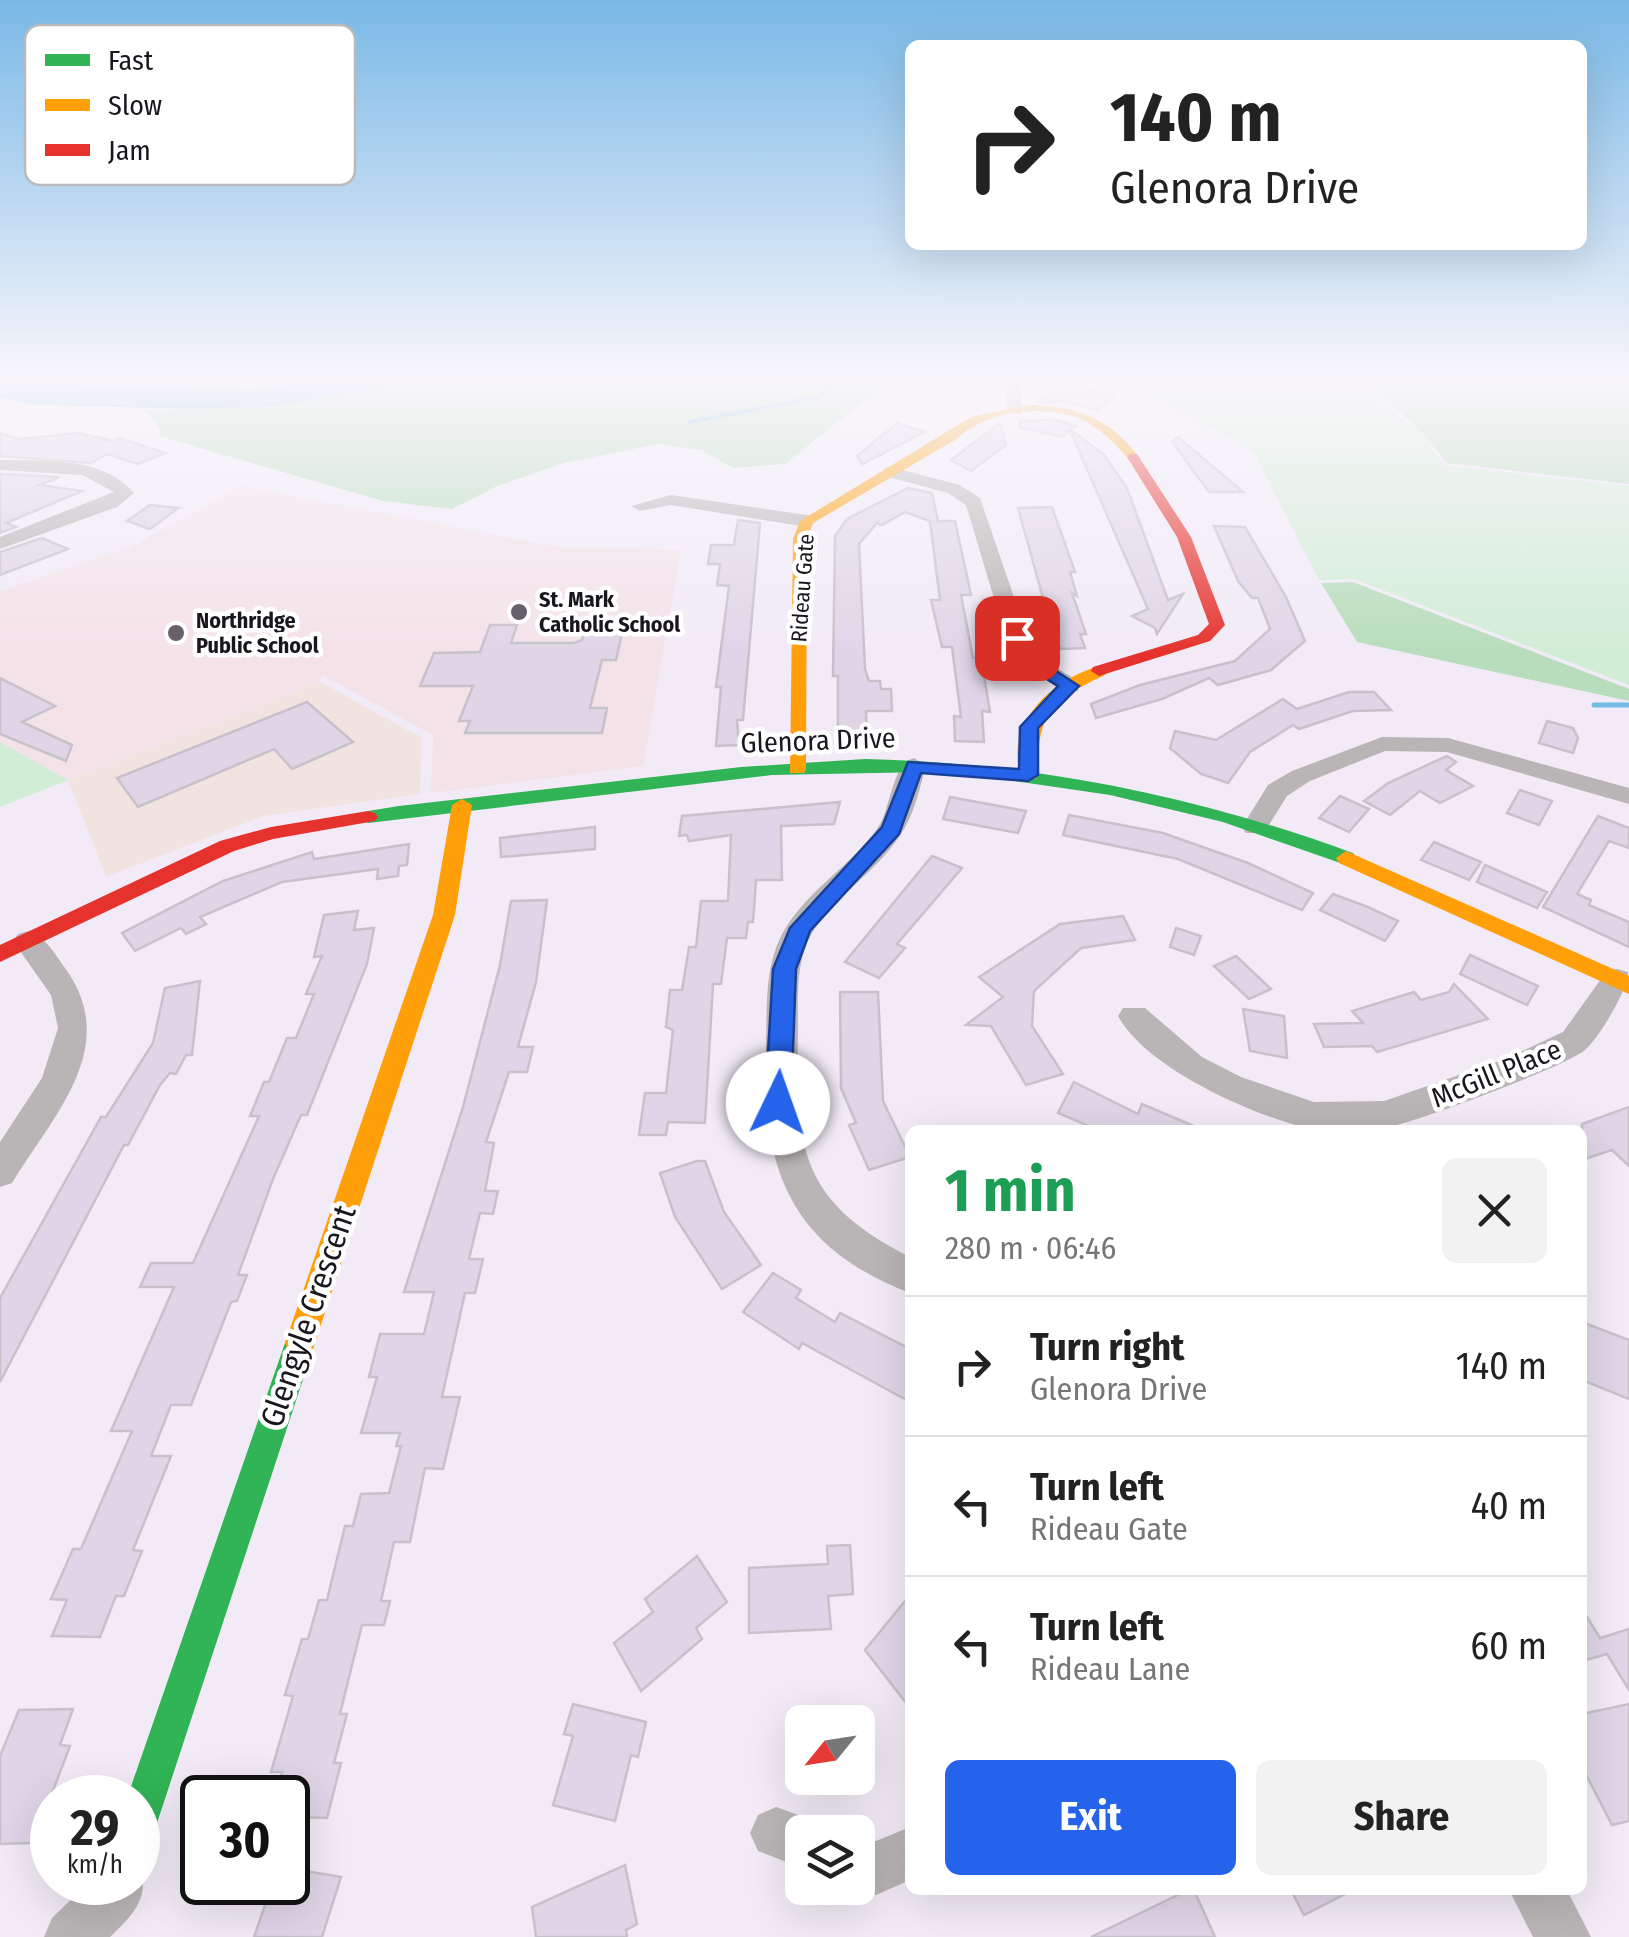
<!DOCTYPE html>
<meta charset="utf-8">
<style>
:root{--surface:#fff;--page:#f2f2f2;--text:#222;--muted:#767676;--line:#e0e0e0;--accent:#2563eb}
body{margin:0;font-family:"Fira Sans Condensed",sans-serif;background:var(--page);color:var(--text);height:100vh;display:flex;flex-direction:column;font-size:38px;white-space:nowrap}
*{box-sizing:border-box;margin:0}
p{font-size:32px;color:var(--muted)}
.icon{flex:none;width:55px;height:55px;fill:none;stroke:currentColor;stroke-width:2;stroke-linecap:round;stroke-linejoin:round}
.map{position:relative;flex:1;overflow:hidden}
.sheet{position:absolute;left:905px;top:1125px;width:682px;height:770px;display:flex;flex-direction:column;background:var(--surface);border-radius:15px;box-shadow:0 10px 40px #0002}
.sheet>*{flex:none}
.hud{position:absolute;left:905px;top:40px;width:682px;height:210px;border-radius:15px;box-shadow:0 10px 40px #0002;background:#fff;color:var(--text);overflow:hidden}
.needle{width:65px;rotate:240deg}
.tools{position:absolute;left:785px;top:1705px;display:grid;gap:20px}
.tools a{display:grid;place-items:center;width:90px;height:90px;border-radius:15px;background:var(--surface);box-shadow:0 10px 40px #0002;font-size:50px}
.speed{position:absolute;left:30px;top:1775px;display:flex;gap:20px;font-size:50px;font-weight:700;text-align:center}
.speed>*{display:grid;place-content:center;width:130px;height:130px;border-radius:50%;background:var(--surface);box-shadow:0 10px 40px #0002;line-height:1}
.speed small{font-size:25px;font-weight:400}
.speed .limit{border:5px solid #111;border-radius:15px;background:#fff;color:#111}
.pin{position:absolute;display:grid;place-items:center;width:85px;height:85px;color:#fff;margin:-42px;border-radius:20px;box-shadow:0 5px 15px #0006}
.me{position:absolute;width:110px;margin:-55px;rotate:3deg;stroke-linejoin:round;filter:drop-shadow(0 0 8px #0008)}
.turn{display:flex;align-items:center;gap:35px;height:210px;padding:0 40px;font-size:45px}
.turn .icon{width:130px;height:130px;stroke-width:2.5}
.turn b{display:block;font-size:70px;line-height:85px}
.round{display:grid;place-items:center;flex:none;width:105px;height:105px;border-radius:15px;background:var(--page)}
.summary{display:flex;align-items:center;justify-content:space-between;height:170px;padding:0 40px}
h1{font-size:60px;font-weight:700;line-height:75px;color:#1e9e55}
.action{display:flex;gap:20px;margin-top:auto;padding:20px 40px}
.action a{flex:1;height:115px;border-radius:15px;background:var(--accent);color:#fff;font-size:40px;font-weight:700;line-height:115px;text-align:center}
.action a+a{background:var(--page);color:var(--text)}
ul{padding:0;list-style:none}
li{display:flex;align-items:center;gap:30px;height:140px;padding:0 40px;border-top:2px solid var(--line)}
li div{flex:1}
li b{display:block;font-size:38px}
li em{font-style:normal}
.map>svg:first-child{display:block}
.commercial{fill:#f1e4e0}
.education{fill:#f4e2e9}
.green{fill:#d2edd6}
.forest{fill:#b7ddbc}
.water{fill:#72bde3}
.lines{fill:none;stroke-linecap:round;stroke-linejoin:round}
.stream-far1{stroke:#72bde3;stroke-width:4}
.stream{stroke:#72bde3;stroke-width:5}
.building{fill:#dfd5e7;stroke:#c7c1ca;stroke-width:2.5}
.street{fill:#b9b5b6;fill-rule:evenodd}
.fast{fill:#30b455;fill-rule:evenodd}
.slow{fill:#ff9f0a;fill-rule:evenodd}
.jam{fill:#e5322d;fill-rule:evenodd}
.route{fill:#2563eb;stroke:#184099;stroke-width:2.5}
.poi-dot{fill:#666169;stroke:#fff;stroke-width:4}
.labels{text-anchor:middle;stroke-width:9;stroke-linejoin:round;paint-order:stroke}
.far-street-label{font-size:22px;fill:#1a161d;stroke:#fff}
.far-poi-label{font-size:22px;font-weight:bold;fill:#1a161d;stroke:#fff;text-anchor:start}
.street-label{font-size:28px;fill:#1a161d;stroke:#fff}
.near-street-label{font-size:32px;fill:#1a161d;stroke:#fff}
.key{fill:#fff;stroke:#bab9bb;stroke-width:2.5}
.key-label{font-size:28px;fill:#1a161d}
</style>
<div class="map">
<svg width="1629" height="1937" viewBox="0 0 1629 1937">
<rect width="100%" height="100%" fill="#f2ebf7"/>
<!-- commercial -->
<polygon class="commercial" points="320,682 422,738 420,794 263,816 106,877 68,780"/>
<!-- education -->
<polygon class="education" points="241,486 558,547 681,550 643,766 431,793 433,735 322,675 320,682 68,780 0,742 0,591 131,547"/>
<!-- green -->
<g class="green">
<polygon points="1125,382 1350,382 1419,431 1443,465 1629,486 1629,685 1354,579 1319,580 1253,451"/>
<polygon points="0,742 68,780 0,807"/>
</g>
<!-- forest -->
<g class="forest">
<polygon points="405,382 888,382 785,464 733,468 702,450 658,444 564,463 497,486 452,509 383,501 159,436 160,429 145,410 271,407"/>
<path d="M 1357,382 L 1629,382 L 1629,484 L 1447,463 C 1421,431 1394,400 1357,382 Z"/>
<polygon points="1353,582 1629,689 1629,701 1357,642 1321,583"/>
</g>
<!-- water -->
<polygon class="water" points="0,382 255,389 308,382 410,382 280,406 194,409 35,405 0,398"/>
<g class="lines">
<!-- stream-far1 -->
<polyline class="stream-far1" points="689,422 819,397 837,382"/>
<!-- stream -->
<polyline class="stream" points="1594,705 1629,705"/>
</g>
<!-- building -->
<g class="building">
<polygon points="1078,387 1114,396 1096,410 1065,401 1038,402 1061,388"/>
<polygon points="1056,420 1076,426 1071,430 1104,455 1127,488 1168,600 1183,594 1157,634 1155,628 1132,616 1148,609 1070,430 1062,437 1019,427 1020,421"/>
<polygon points="897,423 925,432 862,464 857,456"/>
<polygon points="1000,423 1006,445 971,471 951,460"/>
<polygon points="0,433 19,439 79,433 112,441 120,438 165,453 138,464 107,454 91,463 0,456"/>
<polygon points="1178,437 1243,492 1209,492 1172,442"/>
<polygon points="0,474 59,477 40,485 82,491 6,523 16,527 0,533"/>
<polygon points="908,488 932,493 938,521 955,521 971,595 961,595 973,658 981,658 990,712 982,711 984,742 955,741 954,716 961,717 952,647 942,647 931,600 940,600 930,521 905,512 882,525 877,523 859,544 865,669 869,681 880,681 881,689 891,689 892,711 866,711 867,741 838,741 838,676 833,676 835,536 847,519"/>
<polygon points="150,505 178,508 150,529 127,521"/>
<polygon points="1052,507 1075,572 1070,572 1077,596 1072,593 1086,634 1080,634 1085,648 1061,649 1053,634 1018,508"/>
<polygon points="738,520 760,523 743,720 737,720 739,745 716,746 721,687 716,687 729,586 717,585 720,564 708,564 711,545 734,545"/>
<polygon points="1214,526 1245,527 1286,597 1305,641 1271,670 1218,685 1209,678 1162,699 1096,718 1091,704 1140,685 1235,661 1270,629 1258,598 1252,598 1238,581"/>
<polygon points="42,538 68,549 0,575 0,552"/>
<polygon points="490,625 517,625 511,643 574,643 582,640 585,629 623,629 616,660 602,660 590,708 607,708 602,733 465,733 470,721 459,721 473,686 420,686 434,653 480,652"/>
<polygon points="0,678 55,706 22,722 72,745 66,761 0,734"/>
<polygon points="1349,692 1374,692 1391,710 1353,711 1299,729 1293,725 1250,752 1228,783 1201,774 1170,748 1175,731 1216,740 1283,699 1297,709"/>
<polygon points="307,702 353,742 292,769 274,749 138,807 117,778"/>
<polygon points="1547,721 1573,728 1578,738 1573,753 1539,743"/>
<polygon points="1447,756 1456,762 1446,770 1473,786 1440,803 1420,791 1390,815 1364,801 1388,783"/>
<polygon points="1520,790 1552,801 1539,825 1507,813"/>
<polygon points="1340,796 1369,809 1349,832 1319,818"/>
<polygon points="950,797 999,806 1026,811 1018,833 943,819"/>
<polygon points="840,802 834,824 781,826 782,880 756,880 753,922 748,922 746,938 727,938 721,984 713,984 705,1123 668,1122 666,1135 639,1135 645,1093 666,1093 673,1030 666,1027 670,990 682,990 689,947 696,947 701,901 728,901 731,835 689,841 687,835 679,836 682,816"/>
<polygon points="1069,815 1163,833 1248,863 1313,893 1302,910 1178,859 1063,835"/>
<polygon points="1598,816 1629,828 1629,848 1609,841 1577,894 1591,900 1589,905 1629,922 1629,947 1543,907"/>
<polygon points="595,827 595,849 501,857 500,838"/>
<polygon points="1434,842 1481,862 1469,880 1421,860"/>
<polygon points="409,844 407,865 399,866 398,876 377,879 378,869 282,882 200,917 206,924 186,934 181,928 135,951 122,933 223,881 312,852 314,859"/>
<polygon points="932,856 962,868 897,944 905,948 879,978 845,962"/>
<polygon points="1485,865 1547,892 1537,908 1477,882"/>
<polygon points="1333,894 1368,907 1398,921 1385,941 1320,910"/>
<polygon points="547,900 536,982 518,1047 533,1047 527,1072 509,1072 486,1142 494,1143 485,1191 498,1191 493,1214 480,1213 469,1259 483,1259 475,1293 465,1293 442,1397 460,1397 443,1469 425,1468 410,1542 394,1542 381,1601 390,1601 384,1625 362,1625 340,1714 347,1714 334,1763 341,1763 327,1818 288,1817 288,1798 275,1798 282,1772 271,1772 293,1696 285,1695 302,1639 308,1639 319,1600 327,1600 345,1526 353,1526 361,1494 389,1493 401,1446 396,1446 400,1433 361,1433 377,1377 369,1377 380,1334 424,1334 434,1292 404,1292 463,1107 500,965 511,901"/>
<polygon points="358,911 354,930 374,928 367,964 307,1115 301,1115 273,1179 238,1275 247,1275 237,1301 231,1302 191,1405 171,1405 151,1456 171,1456 133,1550 142,1551 124,1596 116,1596 100,1637 52,1636 67,1600 51,1599 73,1549 81,1549 132,1431 111,1431 174,1287 140,1287 151,1263 193,1263 259,1116 250,1116 264,1082 269,1082 287,1038 296,1038 314,994 306,994 322,956 314,957 324,915"/>
<polygon points="1123,916 1135,940 1081,948 1034,991 1032,1026 1063,1074 1026,1085 991,1026 966,1025 1003,997 979,977 1060,924"/>
<polygon points="1176,928 1201,936 1194,955 1170,947"/>
<polygon points="1470,955 1538,986 1527,1005 1460,974"/>
<polygon points="1236,956 1271,989 1249,999 1214,966"/>
<polygon points="200,981 192,1055 186,1055 176,1074 170,1073 160,1085 128,1145 124,1145 0,1382 0,1298 101,1117 106,1117 153,1043 165,988"/>
<polygon points="1454,984 1488,1019 1377,1052 1372,1046 1324,1047 1314,1024 1363,1023 1352,1011 1414,992 1421,1000 1449,992"/>
<polygon points="840,992 878,992 883,1101 910,1157 869,1170 849,1125 856,1123 841,1088"/>
<polygon points="1243,1009 1284,1016 1287,1058 1250,1051"/>
<polygon points="1074,1082 1138,1114 1142,1104 1203,1130 1098,1130 1058,1113"/>
<polygon points="1629,1107 1629,1166 1612,1150 1582,1160 1582,1124"/>
<polygon points="697,1161 705,1161 724,1212 761,1265 722,1289 675,1217 660,1173"/>
<polygon points="773,1273 801,1290 796,1298 835,1322 840,1313 910,1349 910,1402 802,1343 799,1349 743,1312"/>
<polygon points="1582,1322 1629,1340 1629,1399 1582,1380"/>
<polygon points="850,1545 853,1594 828,1596 831,1629 749,1633 749,1568 828,1564 827,1546"/>
<polygon points="697,1556 727,1602 696,1628 702,1639 641,1691 614,1643 653,1612 645,1599"/>
<polygon points="910,1595 910,1708 865,1650"/>
<polygon points="1582,1609 1600,1638 1629,1629 1629,1690 1607,1654 1582,1661"/>
<polygon points="573,1704 646,1722 638,1757 631,1755 615,1821 553,1805 573,1736 564,1734"/>
<polygon points="1629,1704 1629,1821 1612,1825 1582,1767 1582,1714"/>
<polygon points="73,1709 60,1745 70,1746 33,1843 0,1844 0,1756 19,1710"/>
<polygon points="625,1865 637,1924 626,1930 627,1937 536,1937 532,1907"/>
<polygon points="288,1868 341,1877 322,1937 254,1937 273,1882 288,1882"/>
<polygon points="1188,1890 1194,1890 1215,1937 1091,1937"/>
<polygon points="1291,1890 1353,1890 1304,1915"/>
</g>
<g class="lines">
<!-- street -->
<g class="street">
<polygon points="1007,382 1021,382 1021,415 1007,412"/>
<path d="M 0,460 C 44,461 103,456 134,493 L 117,507 L 0,549 L 0,537 L 114,492 L 82,475 L 0,470 Z"/>
<polygon points="891,467 960,485 980,498 1028,638 1039,657 1078,681 1078,691 1062,691 1019,661 1006,638 966,505 948,493 885,476 885,468"/>
<polygon points="671,495 807,515 816,521 807,527 671,505 640,511 631,506"/>
<polygon points="1382,737 1448,738 1629,788 1629,804 1447,752 1385,751 1310,781 1287,796 1264,833 1246,833 1242,827 1268,785 1292,771"/>
<path d="M 914,758 L 926,766 C 919,790 914,816 899,837 C 875,873 835,896 812,933 C 795,962 798,999 798,1031 C 796,1147 798,1200 910,1257 L 910,1293 C 787,1246 760,1164 766,1041 C 767,1006 765,968 781,936 C 804,892 849,868 877,829 C 891,811 891,764 914,758 Z"/>
<path d="M 28,931 C 44,935 55,954 65,968 C 122,1047 54,1114 12,1183 L 0,1187 L 0,1142 L 42,1078 L 58,1028 L 51,995 L 13,941 L 18,934 Z"/>
<path d="M 1617,969 L 1628,972 C 1629,988 1599,1038 1585,1050 C 1567,1066 1405,1127 1380,1129 C 1359,1131 1331,1133 1311,1129 C 1254,1116 1147,1069 1118,1016 L 1123,1008 L 1145,1008 L 1202,1057 L 1241,1077 L 1314,1102 L 1384,1101 L 1505,1059 L 1563,1032 L 1606,972 Z"/>
<polygon points="776,1807 821,1823 824,1832 802,1832 802,1868 758,1851 750,1833 758,1815"/>
<polygon points="910,1827 910,1880 876,1895 858,1887 858,1835 876,1841"/>
<path d="M 138,1863 C 152,1896 134,1914 110,1937 L 44,1937 L 52,1918 L 89,1882 L 138,1882 Z"/>
<polygon points="1509,1890 1567,1890 1591,1937 1533,1937"/>
</g>
<!-- fast -->
<g class="fast">
<path d="M 865,759 C 1035,763 1194,795 1353,853 L 1356,858 L 1346,865 L 1223,822 L 1110,795 L 988,777 L 927,772 L 772,775 L 368,823 L 358,817 L 368,811 L 399,806 L 741,767 Z"/>
<polygon points="300,1329 311,1333 315,1343 157,1823 152,1837 138,1842 138,1798 127,1798 285,1343 289,1333"/>
</g>
<!-- slow -->
<g class="slow">
<path d="M 1028,405 C 1076,405 1110,419 1139,457 L 1129,460 C 1115,443 1100,428 1081,419 C 1043,403 985,411 955,440 L 813,523 L 807,539 L 806,769 L 804,773 L 790,773 L 793,539 L 800,521 L 971,417 Z"/>
<path d="M 1099,666 L 1107,671 L 1105,675 C 1051,700 1037,714 1038,775 L 1036,779 L 1022,779 C 1002,725 1051,680 1099,666 Z"/>
<polygon points="462,799 472,805 455,915 315,1343 311,1353 300,1357 289,1353 285,1343 433,915 452,805"/>
<polygon points="1346,851 1629,976 1629,994 1339,863 1336,858"/>
</g>
<!-- jam -->
<g class="jam">
<polygon points="1129,454 1137,454 1191,537 1225,625 1210,641 1099,676 1091,671 1093,667 1198,635 1209,624 1177,537 1127,457"/>
<polygon points="368,811 375,813 378,817 375,821 273,839 234,851 0,962 0,945 220,841 271,827"/>
</g>
</g>
<!-- sky -->
<linearGradient id="sky" x2="0" y2="1"><stop stop-color="#79b8e6"/><stop offset="0.58" stop-color="#f9f6fb"/><stop offset="1" stop-color="#f9f6fb" stop-opacity="0"/></linearGradient>
<rect width="1629" height="653" fill="url(#sky)"/>
<!-- route -->
<polygon class="route" points="1011,634 1023,634 1036,658 1079,686 1038,728 1038,775 1028,781 921,773 899,834 810,931 796,969 791,1103 778,1114 769,1111 765,1103 773,969 790,928 882,827 908,762 1019,769 1020,727 1058,686 1024,665 1009,638"/>
<!-- markers -->
<g class="poi-dot">
<circle cx="519" cy="612" r="10"/>
<circle cx="176" cy="633" r="10"/>
</g>
<g class="labels">
<!-- far-street labels -->
<g class="far-street-label">
<text transform="translate(802 588) rotate(-86)" y="8">Rideau Gate</text>
</g>
<!-- far-poi labels -->
<g class="far-poi-label">
<text x="539" y="607">St. Mark<tspan x="539" dy="25">Catholic School</tspan></text>
<text x="196" y="628">Northridge<tspan x="196" dy="25">Public School</tspan></text>
</g>
<!-- street labels -->
<g class="street-label">
<text transform="translate(818 740) rotate(-2)" y="10">Glenora Drive</text>
<text transform="translate(1496 1073) rotate(-22)" y="10">McGill Place</text>
</g>
<!-- near-street labels -->
<g class="near-street-label">
<text transform="translate(308 1316) rotate(-71)" y="11">Glengyle Crescent</text>
</g>
</g>
<!-- legend -->
<rect x="25" y="25" width="330" height="160" rx="15" class="key"/>
<rect x="45" y="54" width="45" height="12" fill="#30b455"/>
<rect x="45" y="99" width="45" height="12" fill="#ff9f0a"/>
<rect x="45" y="144" width="45" height="12" fill="#e5322d"/>
<g class="key-label">
<text x="108" y="70">Fast</text>
<text x="108" y="115">Slow</text>
<text x="108" y="160">Jam</text>
</g>
</svg>
<div class="tools">
<a><svg class="needle" viewBox="-14 -14 28 28"><path d="M0-13l5 13h-10z" fill="#e53935"/><path d="M0 13l5-13h-10z" fill="#767676"/></svg></a>
<a><svg class="icon" aria-label="layers" viewBox="0 0 24 24"><path d="M12 4l9 5-9 5-9-5zM3 14l9 5 9-5"/></svg></a>
</div>
<div class="speed"><div>29<small>km/h</small></div><div class="limit">30</div></div>
<div class="pin" style="left:1017px;top:638px;background:#d93025"><svg class="icon" aria-label="arrive" viewBox="0 0 24 24"><path d="M6 21V4h12l-3 4 3 4H6"/></svg></div>
<svg class="me" style="left:778px;top:1103px" viewBox="-20 -20 40 40"><circle r="19" fill="#fff"/><path d="M0-13L10 11 0 6-10 11z" fill="#2563eb"/></svg>
<div class="hud">
<div class="turn"><svg class="icon" aria-label="right" viewBox="0 0 24 24"><path d="M7 20v-9h11M14 6l5 5-5 5"/></svg><div><b>140 m</b>Glenora Drive</div></div>
</div>
<section class="sheet">
<div class="summary"><div><h1>1 min</h1><p>280 m · 06:46</p></div><a class="round"><svg class="icon" aria-label="close" viewBox="0 0 24 24"><path d="M6 6l12 12M18 6L6 18"/></svg></a></div>
<ul>
<li><svg class="icon" aria-label="right" viewBox="0 0 24 24"><path d="M7 20v-9h11M14 6l5 5-5 5"/></svg><div><b>Turn right</b><p>Glenora Drive</p></div><em>140 m</em></li>
<li><svg class="icon" aria-label="left" viewBox="0 0 24 24"><path d="M17 20v-9H6M10 6l-5 5 5 5"/></svg><div><b>Turn left</b><p>Rideau Gate</p></div><em>40 m</em></li>
<li><svg class="icon" aria-label="left" viewBox="0 0 24 24"><path d="M17 20v-9H6M10 6l-5 5 5 5"/></svg><div><b>Turn left</b><p>Rideau Lane</p></div><em>60 m</em></li>
</ul>
<div class="action"><a>Exit</a><a>Share</a></div>
</section>
</div>
